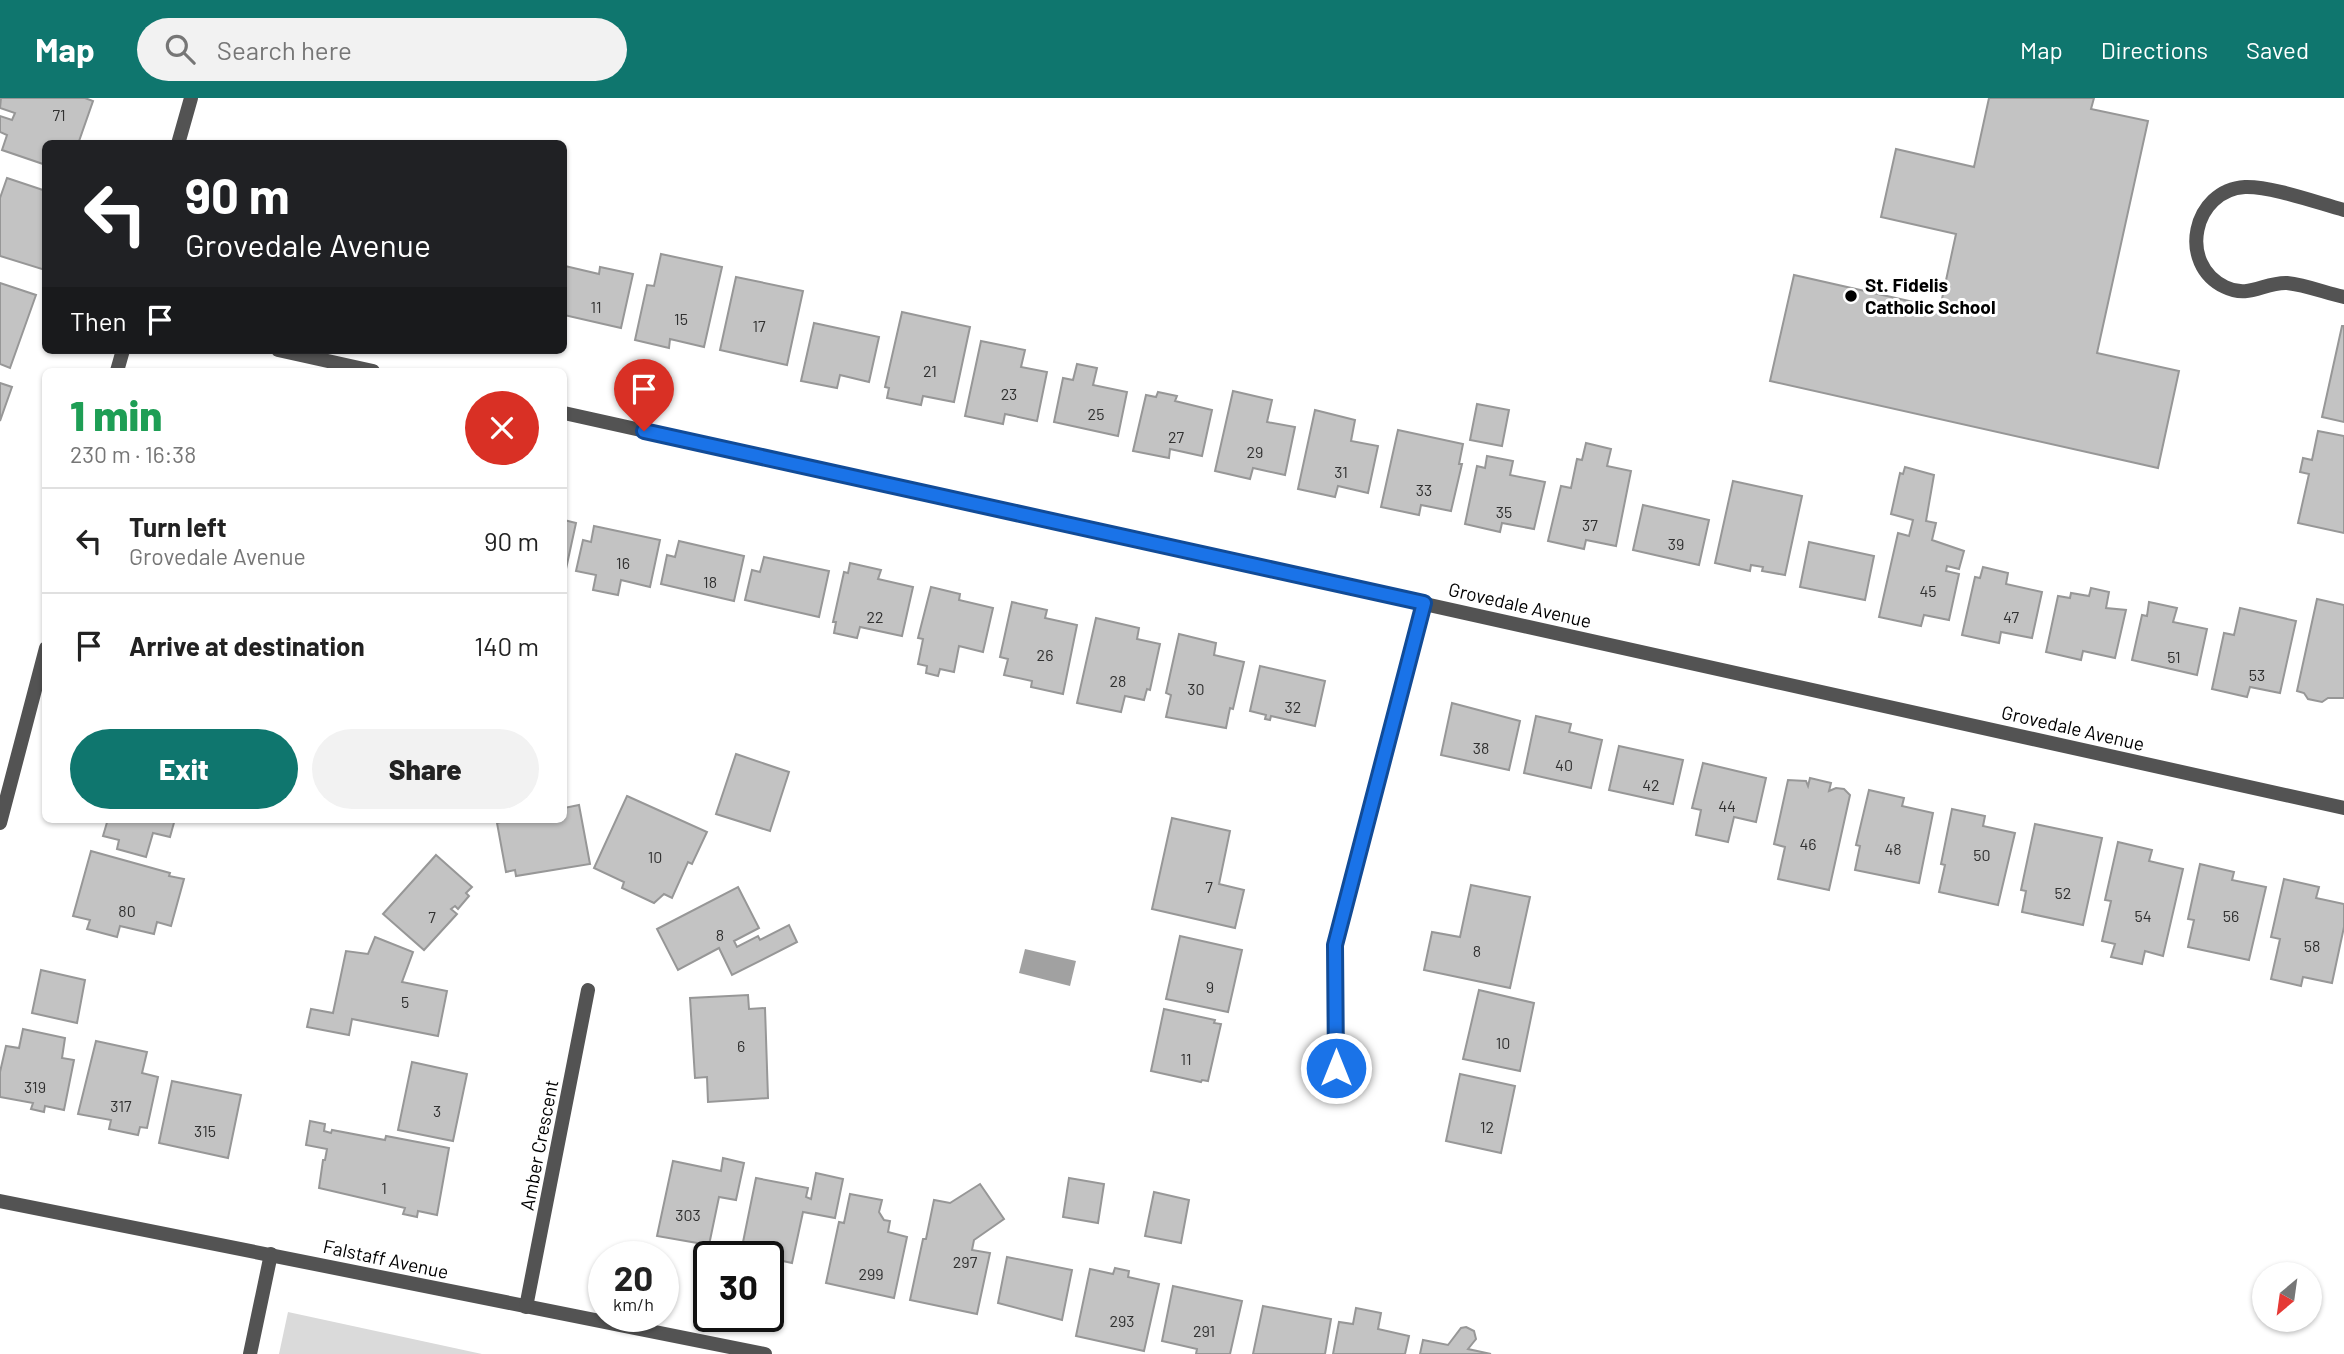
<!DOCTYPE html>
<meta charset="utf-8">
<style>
:root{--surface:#fff;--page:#f2f2f2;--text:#222;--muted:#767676;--line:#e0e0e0;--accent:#0f766e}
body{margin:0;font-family:Barlow,sans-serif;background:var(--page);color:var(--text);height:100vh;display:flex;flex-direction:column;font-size:26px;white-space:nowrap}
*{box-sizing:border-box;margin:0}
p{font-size:23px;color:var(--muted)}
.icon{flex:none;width:38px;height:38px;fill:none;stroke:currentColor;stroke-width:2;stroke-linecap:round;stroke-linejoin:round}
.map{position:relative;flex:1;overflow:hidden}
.sheet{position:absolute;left:42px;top:270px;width:525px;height:455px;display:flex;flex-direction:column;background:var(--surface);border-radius:10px;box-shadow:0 2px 5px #0004}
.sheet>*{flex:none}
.banner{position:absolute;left:42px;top:42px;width:525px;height:214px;border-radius:10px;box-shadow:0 2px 5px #0004;background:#202124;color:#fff;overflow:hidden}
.needle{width:46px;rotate:209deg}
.controls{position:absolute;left:2252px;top:1164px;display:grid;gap:14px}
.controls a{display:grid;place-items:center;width:70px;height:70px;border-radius:50%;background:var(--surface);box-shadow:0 2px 5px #0004;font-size:35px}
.speed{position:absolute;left:588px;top:1143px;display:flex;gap:14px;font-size:35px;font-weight:700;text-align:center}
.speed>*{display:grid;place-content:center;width:91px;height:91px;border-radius:50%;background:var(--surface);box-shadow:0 2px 5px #0004;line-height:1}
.speed small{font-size:18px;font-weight:400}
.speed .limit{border:4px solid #111;border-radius:10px;background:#fff;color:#111}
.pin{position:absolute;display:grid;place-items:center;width:60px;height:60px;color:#fff;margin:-72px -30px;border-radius:50% 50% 50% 0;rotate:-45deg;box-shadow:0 0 7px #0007}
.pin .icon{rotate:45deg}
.me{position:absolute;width:77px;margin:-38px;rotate:0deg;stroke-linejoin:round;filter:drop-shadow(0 0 5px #0008)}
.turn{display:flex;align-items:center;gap:24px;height:147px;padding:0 28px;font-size:32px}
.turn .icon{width:91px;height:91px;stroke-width:2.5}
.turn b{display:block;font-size:49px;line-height:60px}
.then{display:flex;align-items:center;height:66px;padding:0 28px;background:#0003;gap:14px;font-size:26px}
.round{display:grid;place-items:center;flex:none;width:74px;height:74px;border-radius:37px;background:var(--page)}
.head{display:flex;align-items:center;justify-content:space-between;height:119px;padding:0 28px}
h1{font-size:42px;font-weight:800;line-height:52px;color:#1e9e55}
.button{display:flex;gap:14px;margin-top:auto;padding:14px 28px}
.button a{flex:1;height:80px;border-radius:42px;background:var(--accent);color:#fff;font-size:28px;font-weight:800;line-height:80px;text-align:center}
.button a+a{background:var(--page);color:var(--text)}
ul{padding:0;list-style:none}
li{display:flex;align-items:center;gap:21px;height:105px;padding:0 28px;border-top:2px solid var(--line)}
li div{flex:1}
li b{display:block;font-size:26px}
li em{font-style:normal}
header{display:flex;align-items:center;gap:42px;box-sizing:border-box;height:98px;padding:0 35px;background:var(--accent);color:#fff}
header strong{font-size:33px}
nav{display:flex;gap:38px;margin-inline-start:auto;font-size:24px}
.search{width:490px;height:63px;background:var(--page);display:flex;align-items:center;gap:18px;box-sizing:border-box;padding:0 24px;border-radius:38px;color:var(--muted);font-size:26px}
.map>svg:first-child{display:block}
.green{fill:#dadada}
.water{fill:#a1a1a1}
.building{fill:#c3c3c3;stroke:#979797;stroke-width:2}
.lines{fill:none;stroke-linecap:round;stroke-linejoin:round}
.lane{stroke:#535353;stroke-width:14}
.street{stroke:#535353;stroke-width:14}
.route-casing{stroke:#114b97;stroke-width:18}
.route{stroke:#1a73e8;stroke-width:12}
.poi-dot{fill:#000;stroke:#fff;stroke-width:2.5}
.labels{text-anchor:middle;stroke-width:6;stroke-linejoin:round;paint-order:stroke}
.number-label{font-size:16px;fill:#313131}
.poi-label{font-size:19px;font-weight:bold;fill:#000;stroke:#fff;text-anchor:start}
.street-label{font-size:19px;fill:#000;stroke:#fff}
</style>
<header>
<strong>Map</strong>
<div class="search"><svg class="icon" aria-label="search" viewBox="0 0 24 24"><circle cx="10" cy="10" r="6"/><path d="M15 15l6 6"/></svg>Search here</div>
<nav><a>Map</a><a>Directions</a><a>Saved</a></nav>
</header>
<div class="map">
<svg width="2344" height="1256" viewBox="0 0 2344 1256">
<rect width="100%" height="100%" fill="#fff"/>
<!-- green -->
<polygon class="green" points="288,1214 482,1256 279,1256"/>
<!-- water -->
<polygon class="water" points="1025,851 1076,863 1070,888 1019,875"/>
<!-- building -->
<g class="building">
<polygon points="1,0 85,0 93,3 78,46 46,46 46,67 2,52 7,37 0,34 0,18 12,22 15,15 0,10"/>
<polygon points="1989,0 2094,0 2091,11 2148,23 2097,255 2179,273 2158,370 1770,283 1794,177 1940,210 1956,136 1881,119 1896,51 1974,69"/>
<polygon points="7,80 46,93 45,172 0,158 0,100"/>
<polygon points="661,156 722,169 704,249 670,241 669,250 635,242 647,187 654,188"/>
<polygon points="565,168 599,176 600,169 633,176 621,230 564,217"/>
<polygon points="736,179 803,193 787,267 720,252"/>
<polygon points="0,185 36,197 10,270 0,266"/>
<polygon points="902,214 970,229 954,304 923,298 921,307 887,300 889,290 885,289"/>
<polygon points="814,225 879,239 869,284 840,277 837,290 801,283"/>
<polygon points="2342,228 2344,228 2344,324 2322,319"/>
<polygon points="981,243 1025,252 1021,269 1047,274 1037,323 1005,316 1003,326 965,318"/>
<polygon points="1077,266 1097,270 1093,287 1127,294 1118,338 1054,324 1063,280 1073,282"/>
<polygon points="0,285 12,289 0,323"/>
<polygon points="1233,293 1272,302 1267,324 1295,329 1285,377 1253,370 1250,381 1215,373"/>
<polygon points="1158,294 1177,298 1175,303 1212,312 1202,358 1170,351 1169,360 1133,353 1146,297 1156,299"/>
<polygon points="1477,306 1509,312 1502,348 1470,342"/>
<polygon points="1315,312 1355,322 1351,343 1378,348 1368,395 1338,388 1335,399 1298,391"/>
<polygon points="1398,332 1463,346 1459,366 1462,366 1451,413 1421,407 1419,417 1381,409"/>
<polygon points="2318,333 2344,338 2344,435 2298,425 2309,376 2300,374 2303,360 2312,362"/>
<polygon points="1586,345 1611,351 1607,368 1631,373 1616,448 1586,442 1584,451 1548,443 1561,388 1571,390 1577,361 1582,362"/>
<polygon points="1487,358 1513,363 1510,377 1545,384 1534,431 1502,425 1500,434 1465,426 1477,368 1485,370"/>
<polygon points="1905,369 1934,377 1926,423 1936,425 1932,442 1964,453 1959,471 1947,468 1946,473 1959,476 1949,522 1924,517 1921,528 1879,519 1898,435 1909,438 1913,422 1891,416 1900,375 1903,376"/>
<polygon points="1733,383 1802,398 1785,477 1762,473 1763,469 1751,467 1750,473 1715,465"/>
<polygon points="1643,407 1709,422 1699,467 1633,452"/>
<polygon points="564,422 576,425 566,471 564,471"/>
<polygon points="594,428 660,442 650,489 621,482 618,497 593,492 596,477 576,473 583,442 591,444"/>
<polygon points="679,443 744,458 734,503 661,486 667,457 675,459"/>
<polygon points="1809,444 1874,458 1865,502 1800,489"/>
<polygon points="764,459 829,473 819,519 745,502 752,472 760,474"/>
<polygon points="850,465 881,472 878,481 913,489 902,538 860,529 857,540 834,535 836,524 833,524 844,474 848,475"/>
<polygon points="1983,469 2008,475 2006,486 2042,494 2032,540 2001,534 1999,545 1962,537 1975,479 1980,480"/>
<polygon points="931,489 960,496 959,502 993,510 983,554 959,548 954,574 940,571 938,578 926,575 927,568 918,566 923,541 918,540"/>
<polygon points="2091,490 2109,494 2106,510 2126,512 2115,560 2083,553 2081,562 2046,554 2058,498 2070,500 2071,495 2089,498"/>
<polygon points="2317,501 2344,507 2344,600 2328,600 2322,604 2308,601 2304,595 2297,593"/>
<polygon points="1012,504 1047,512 1045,520 1077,527 1063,596 1031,589 1032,583 1004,577 1008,561 1000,559"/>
<polygon points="2149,504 2177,510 2173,524 2207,531 2197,577 2132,562 2142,517 2147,518"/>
<polygon points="2240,510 2296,523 2280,595 2250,589 2247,599 2212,591 2224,535 2234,537"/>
<polygon points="1096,520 1139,530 1137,541 1160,546 1150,592 1147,591 1144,602 1125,598 1121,614 1077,605"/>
<polygon points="1179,536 1216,545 1214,557 1244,564 1233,611 1230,610 1226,630 1166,619 1171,597 1166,595"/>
<polygon points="1260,568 1325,583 1315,628 1271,618 1270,622 1265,621 1266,617 1250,613"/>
<polygon points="1452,605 1520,623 1509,672 1441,657"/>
<polygon points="1536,618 1571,626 1569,634 1602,642 1591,690 1524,675"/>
<polygon points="1619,648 1683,662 1673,706 1609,692"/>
<polygon points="736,656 789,674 770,733 716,716"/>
<polygon points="1703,665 1766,680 1756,724 1734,719 1728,744 1696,737 1701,712 1692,710"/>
<polygon points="1810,680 1831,685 1829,693 1836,690 1844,691 1850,697 1829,792 1778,781 1785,749 1774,746 1788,682 1806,683 1808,688"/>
<polygon points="1869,692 1904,700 1902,708 1933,715 1919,785 1855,772 1860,748 1856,747"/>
<polygon points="627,698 707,734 692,766 688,764 672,800 664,796 654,805 622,790 624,784 594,770"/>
<polygon points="579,707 590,766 516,778 515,772 506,774 497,725 511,721 564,721 564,710"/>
<polygon points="1952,711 1985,718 1983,728 2015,735 1998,807 1939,794 1945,767 1941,766"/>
<polygon points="1172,720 1230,733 1219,786 1244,792 1235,830 1152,811"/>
<polygon points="108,721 175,721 170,739 153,735 146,759 117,751 119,742 103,738"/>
<polygon points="2035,726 2102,740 2083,827 2022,814 2026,793 2021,792"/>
<polygon points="2118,744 2152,752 2149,763 2183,771 2163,858 2145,853 2142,866 2111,859 2115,846 2102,843 2111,803 2105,802"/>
<polygon points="91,753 170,775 169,778 184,781 171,828 157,824 154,836 120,828 117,839 87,831 90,822 73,818"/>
<polygon points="436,757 472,789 466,795 469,798 458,811 455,808 451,811 457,816 424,852 383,816"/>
<polygon points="2200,766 2234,774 2232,782 2266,789 2249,862 2188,849 2194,822 2188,821"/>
<polygon points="2284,781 2319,789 2316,800 2344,806 2344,829 2332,885 2303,879 2301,888 2271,881 2280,841 2271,839"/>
<polygon points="1471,787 1530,799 1510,890 1424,872 1432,834 1460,839"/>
<polygon points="738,789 759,830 734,843 737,849 758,838 760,842 789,827 797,844 732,877 719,850 678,872 657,831"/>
<polygon points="1180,838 1242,852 1228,914 1166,901"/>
<polygon points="375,839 413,854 402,884 447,893 438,938 352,921 349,937 307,929 311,911 333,915 346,853 368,856"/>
<polygon points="41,872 85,882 77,925 32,915"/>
<polygon points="1479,892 1534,905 1520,973 1463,961"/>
<polygon points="748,897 749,911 765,910 768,1000 708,1004 707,979 695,980 690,900"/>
<polygon points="1164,911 1215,922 1214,925 1221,926 1208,983 1202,982 1201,984 1151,973"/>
<polygon points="23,931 65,940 62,960 74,962 64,1012 45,1008 44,1014 31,1011 33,1005 0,999 0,974 6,948 19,950"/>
<polygon points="96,943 147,954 142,975 158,979 147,1030 140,1029 138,1037 109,1031 111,1022 78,1016"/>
<polygon points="412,964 467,976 453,1043 398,1032"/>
<polygon points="1460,976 1515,988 1501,1055 1446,1043"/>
<polygon points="172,983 241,997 228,1060 159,1045"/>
<polygon points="310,1023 325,1026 324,1033 331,1035 332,1032 385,1042 386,1038 449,1050 437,1117 418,1113 417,1119 403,1116 405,1110 319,1090 323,1062 325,1062 327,1051 306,1047"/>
<polygon points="723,1060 744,1065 736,1102 719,1099 709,1147 657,1138 673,1063 721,1073"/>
<polygon points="816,1075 843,1081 835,1120 803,1114 792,1165 741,1154 756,1080 808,1090 806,1099 811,1101"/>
<polygon points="1069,1080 1104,1086 1098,1125 1063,1119"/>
<polygon points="980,1086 1004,1121 974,1142 972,1152 990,1155 977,1216 910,1202 923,1141 926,1141 934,1102 950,1105"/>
<polygon points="1154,1094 1189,1102 1181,1145 1145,1138"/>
<polygon points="850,1096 882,1102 879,1114 884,1122 890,1123 888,1134 907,1139 894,1200 826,1185 839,1124 844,1125"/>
<polygon points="1007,1159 1072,1172 1062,1222 998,1205"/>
<polygon points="1115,1170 1129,1173 1128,1179 1159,1186 1144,1253 1076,1238 1090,1171 1113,1176"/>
<polygon points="1173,1188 1242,1203 1230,1256 1196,1256 1197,1251 1162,1243"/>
<polygon points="1263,1208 1331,1221 1325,1256 1253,1256"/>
<polygon points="1356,1210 1381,1215 1378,1231 1409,1238 1405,1256 1333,1256 1339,1224 1353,1226"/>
<polygon points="1466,1229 1474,1233 1476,1241 1468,1251 1491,1256 1420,1256 1423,1242 1448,1247 1461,1230"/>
</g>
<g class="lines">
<!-- lane -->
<g class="lane">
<path d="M 2344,112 C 2318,105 2271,88 2245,89 C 2193,92 2177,166 2225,189 C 2249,201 2264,184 2287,185 C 2306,187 2326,195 2344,199"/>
<polyline points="250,1256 271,1156"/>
</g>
<!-- street -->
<g class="street">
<polyline points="178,46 191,0"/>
<polyline points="278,252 373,273"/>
<polyline points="117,273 123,252"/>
<polyline points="564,315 2344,710"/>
<polyline points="0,725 46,550"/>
<polyline points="1336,970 1335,847 1424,505"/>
<polyline points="0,1103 765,1256"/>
<polyline points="526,1209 588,892"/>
</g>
</g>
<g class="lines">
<defs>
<polyline id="route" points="644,333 1424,505 1335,847 1336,970"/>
</defs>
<!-- route casing -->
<use href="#route" class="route-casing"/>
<!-- route -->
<use href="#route" class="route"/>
</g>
<!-- markers -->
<circle class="poi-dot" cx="1851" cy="198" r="7"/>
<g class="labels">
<!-- number labels -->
<g class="number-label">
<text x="59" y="23">71</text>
<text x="596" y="215">11</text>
<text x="681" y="227">15</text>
<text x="759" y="234">17</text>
<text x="930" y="279">21</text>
<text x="1009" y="302">23</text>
<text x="1096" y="322">25</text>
<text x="1176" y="345">27</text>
<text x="1255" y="360">29</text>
<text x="1341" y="380">31</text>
<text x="1424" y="398">33</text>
<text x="1504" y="420">35</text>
<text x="1590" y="433">37</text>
<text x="1676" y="452">39</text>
<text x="623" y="471">16</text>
<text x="710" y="490">18</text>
<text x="1928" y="499">45</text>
<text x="875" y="525">22</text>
<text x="2011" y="525">47</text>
<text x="1045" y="563">26</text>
<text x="2174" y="565">51</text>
<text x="2257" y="583">53</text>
<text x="1118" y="589">28</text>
<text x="1196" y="597">30</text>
<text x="1293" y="615">32</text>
<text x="1481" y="656">38</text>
<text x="1564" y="673">40</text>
<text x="1651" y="693">42</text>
<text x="1727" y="714">44</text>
<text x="1808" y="752">46</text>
<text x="1893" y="757">48</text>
<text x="1982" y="763">50</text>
<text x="655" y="765">10</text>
<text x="1209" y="795">7</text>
<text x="2063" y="801">52</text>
<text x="127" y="819">80</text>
<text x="2143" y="824">54</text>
<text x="2231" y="824">56</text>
<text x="432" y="825">7</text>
<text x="720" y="843">8</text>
<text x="2312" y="854">58</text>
<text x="1477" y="859">8</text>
<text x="1210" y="895">9</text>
<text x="405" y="910">5</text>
<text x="1503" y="951">10</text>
<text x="741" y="954">6</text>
<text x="1186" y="967">11</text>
<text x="35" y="995">319</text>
<text x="121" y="1014">317</text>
<text x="437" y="1019">3</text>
<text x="1487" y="1035">12</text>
<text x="205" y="1039">315</text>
<text x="384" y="1096">1</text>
<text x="688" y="1123">303</text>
<text x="965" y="1170">297</text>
<text x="871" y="1182">299</text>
<text x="1122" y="1229">293</text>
<text x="1204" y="1239">291</text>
</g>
<!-- poi labels -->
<g class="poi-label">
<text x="1865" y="194">St. Fidelis<tspan x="1865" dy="22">Catholic School</tspan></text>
</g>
<!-- street labels -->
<g class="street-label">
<text transform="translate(1520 507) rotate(13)" y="7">Grovedale Avenue</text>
<text transform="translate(2073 630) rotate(13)" y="7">Grovedale Avenue</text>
<text transform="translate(539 1047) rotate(-79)" y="7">Amber Crescent</text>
<text transform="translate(386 1161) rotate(12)" y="7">Falstaff Avenue</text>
</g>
</g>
</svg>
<div class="controls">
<a><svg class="needle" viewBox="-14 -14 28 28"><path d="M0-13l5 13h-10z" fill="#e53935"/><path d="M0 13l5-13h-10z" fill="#767676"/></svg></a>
</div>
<div class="speed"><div>20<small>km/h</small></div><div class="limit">30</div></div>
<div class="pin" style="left:644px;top:333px;background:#d93025"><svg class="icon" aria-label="arrive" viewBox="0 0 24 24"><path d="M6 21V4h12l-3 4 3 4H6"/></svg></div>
<svg class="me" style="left:1336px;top:970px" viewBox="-20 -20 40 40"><circle r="17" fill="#1a73e8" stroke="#fff" stroke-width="3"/><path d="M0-11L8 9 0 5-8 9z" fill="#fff"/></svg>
<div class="banner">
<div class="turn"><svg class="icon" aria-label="left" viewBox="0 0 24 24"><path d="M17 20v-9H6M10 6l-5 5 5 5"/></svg><div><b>90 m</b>Grovedale Avenue</div></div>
<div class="then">Then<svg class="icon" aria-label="arrive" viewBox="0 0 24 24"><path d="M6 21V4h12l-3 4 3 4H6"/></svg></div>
</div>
<section class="sheet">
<div class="head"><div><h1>1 min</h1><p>230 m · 16:38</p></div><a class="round" style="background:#d93025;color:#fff"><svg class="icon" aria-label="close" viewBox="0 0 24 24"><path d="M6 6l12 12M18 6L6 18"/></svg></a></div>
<ul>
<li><svg class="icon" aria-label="left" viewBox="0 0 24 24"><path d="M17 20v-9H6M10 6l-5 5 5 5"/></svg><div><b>Turn left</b><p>Grovedale Avenue</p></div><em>90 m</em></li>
<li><svg class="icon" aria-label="arrive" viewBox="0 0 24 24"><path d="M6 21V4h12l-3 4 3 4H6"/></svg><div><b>Arrive at destination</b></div><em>140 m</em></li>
</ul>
<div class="button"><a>Exit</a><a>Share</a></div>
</section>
</div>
